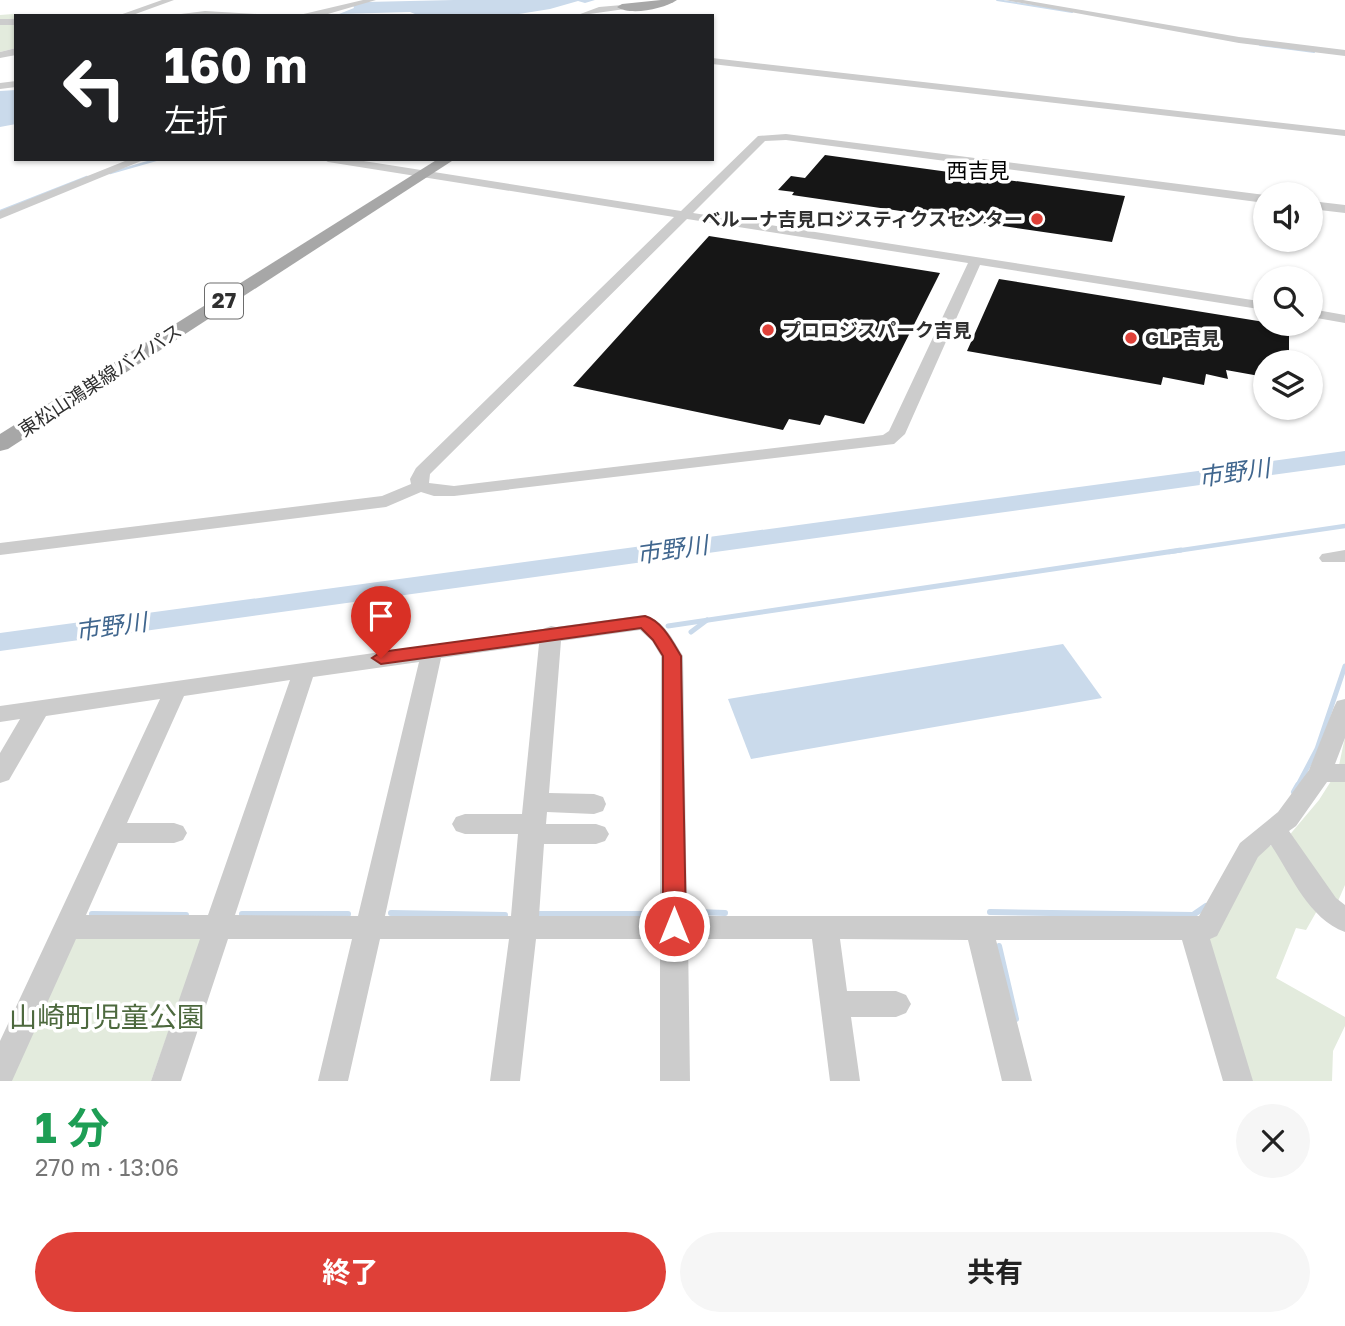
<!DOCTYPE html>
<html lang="ja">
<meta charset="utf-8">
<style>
:root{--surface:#fff;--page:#f6f6f6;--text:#222;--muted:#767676;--accent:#df4038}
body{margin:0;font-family:"Golos Text","Noto Sans JP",sans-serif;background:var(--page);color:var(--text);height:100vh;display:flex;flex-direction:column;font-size:26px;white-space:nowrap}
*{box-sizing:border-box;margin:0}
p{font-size:23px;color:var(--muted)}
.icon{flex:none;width:38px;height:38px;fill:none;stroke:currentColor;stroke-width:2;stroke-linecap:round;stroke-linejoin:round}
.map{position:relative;height:1081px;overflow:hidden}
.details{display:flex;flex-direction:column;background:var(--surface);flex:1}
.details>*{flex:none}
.banner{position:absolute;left:14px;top:14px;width:700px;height:147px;border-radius:0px;box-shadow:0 2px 5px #0004;background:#202124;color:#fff;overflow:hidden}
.buttons{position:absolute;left:1253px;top:182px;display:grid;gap:14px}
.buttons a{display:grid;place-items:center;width:70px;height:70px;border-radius:50%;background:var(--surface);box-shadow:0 2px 5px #0004;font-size:35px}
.pin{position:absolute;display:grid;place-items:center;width:60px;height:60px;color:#fff;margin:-72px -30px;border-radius:50% 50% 50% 0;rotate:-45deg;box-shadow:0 0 7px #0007}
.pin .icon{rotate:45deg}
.me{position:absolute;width:77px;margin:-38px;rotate:0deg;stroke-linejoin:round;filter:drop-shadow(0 0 5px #0008)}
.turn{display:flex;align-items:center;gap:24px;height:147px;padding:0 35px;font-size:32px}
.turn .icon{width:91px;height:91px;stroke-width:2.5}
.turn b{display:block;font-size:49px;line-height:60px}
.round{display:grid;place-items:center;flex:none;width:74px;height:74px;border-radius:37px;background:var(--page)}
.summary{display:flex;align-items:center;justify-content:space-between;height:119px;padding:0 35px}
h1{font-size:42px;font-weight:700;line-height:52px;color:#1e9e55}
.button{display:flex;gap:14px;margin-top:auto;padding:14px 35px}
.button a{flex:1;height:80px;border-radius:42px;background:var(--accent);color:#fff;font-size:28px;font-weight:700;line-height:80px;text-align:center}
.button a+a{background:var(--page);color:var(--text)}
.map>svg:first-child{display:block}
.green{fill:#e3ebdd}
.water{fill:#cadaeb}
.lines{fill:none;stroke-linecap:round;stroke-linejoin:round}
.stream-far4{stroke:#cadaeb;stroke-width:2}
.stream-far3{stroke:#cadaeb;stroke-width:2.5}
.stream-far2{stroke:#cadaeb;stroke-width:4.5}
.stream-far1{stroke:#cadaeb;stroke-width:5}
.stream{stroke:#cadaeb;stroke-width:6}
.river{fill:#cadaeb;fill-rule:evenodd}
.building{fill:#161616}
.minor{fill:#ccc;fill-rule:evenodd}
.major{fill:#a7a7a7;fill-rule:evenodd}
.route{fill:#df4038;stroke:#912a24;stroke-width:2}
.poi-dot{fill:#df4038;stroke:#fff;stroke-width:2.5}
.labels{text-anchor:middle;stroke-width:7;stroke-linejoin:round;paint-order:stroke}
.far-poi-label{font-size:19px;font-weight:bold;fill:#2f2f2f;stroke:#fff;text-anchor:start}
.far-street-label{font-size:19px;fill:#2f2f2f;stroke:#fff}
.far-quarter-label{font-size:21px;fill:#000;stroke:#fff}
.shield{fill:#fff;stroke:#6d6d6d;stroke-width:2}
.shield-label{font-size:21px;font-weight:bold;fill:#2f2f2f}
.water-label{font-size:24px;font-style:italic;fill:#40668e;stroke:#fff}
.near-park-label{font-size:28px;fill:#4d693e;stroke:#fff}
</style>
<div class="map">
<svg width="1345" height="1081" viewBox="0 0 1345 1081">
<rect width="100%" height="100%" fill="#fff"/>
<!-- green -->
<g class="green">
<polygon points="13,14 23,16 16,16 16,48 0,52 0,15"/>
<polygon points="1345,737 1345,885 1332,915 1318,909 1306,930 1296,928 1276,978 1345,1017 1345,1026 1333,1051 1332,1081 1252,1081 1207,941 1257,852 1287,838 1319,800 1338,770"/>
<polygon points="202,938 151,1081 9,1081 73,939"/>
</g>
<!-- water -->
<g class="water">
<polygon points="454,0 595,0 585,3 578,1 550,9 506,16 420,16 410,12 339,14 354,8 353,5 366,2"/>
<polygon points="16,90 16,124 0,127 0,91"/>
<polygon points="1063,644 1102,698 751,759 728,699"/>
</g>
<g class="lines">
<!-- stream-far4 -->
<g class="stream-far4">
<polyline points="997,0 1072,12"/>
<polyline points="1260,45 1314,52"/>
</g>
<!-- stream-far3 -->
<g class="stream-far3">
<polyline points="110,173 159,159"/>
<polyline points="0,211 87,177"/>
</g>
<!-- stream-far2 -->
<polyline class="stream-far2" points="1169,552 1345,526"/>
<!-- stream-far1 -->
<g class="stream-far1">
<polyline points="668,626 1181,550"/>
<polyline points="691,632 707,620"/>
<polyline points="1297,787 1317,749 1345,666"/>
</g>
<!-- stream -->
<g class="stream">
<polyline points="1294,792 1298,785"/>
<polyline points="697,912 725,913"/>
<polyline points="990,912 1193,915 1206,906"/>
<polyline points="391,913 505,915"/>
<polyline points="92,914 186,915"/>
<polyline points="242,914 348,914"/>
<polyline points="540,914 653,914"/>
<polyline points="999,946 1016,1019"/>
</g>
<!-- river -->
<polygon class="river" points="1345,451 1345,465 0,651 0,633"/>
</g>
<!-- building -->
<g class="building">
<polygon points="825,155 1125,196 1112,242 792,195 794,192 778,190 791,176 805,178"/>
<polygon points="709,236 940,273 864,424 825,415 820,425 789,419 783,430 573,386"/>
<polygon points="999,279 1289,326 1289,362 1265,362 1265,377 1226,370 1228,379 1206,374 1204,385 1163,377 1161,385 967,351"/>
</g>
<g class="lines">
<!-- minor -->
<g class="minor">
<polygon points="162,0 174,0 130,16 117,16"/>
<polygon points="363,0 376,0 321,16 295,16"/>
<polygon points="1005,0 1023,0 1239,37 1345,50 1345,56 1239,43"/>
<polygon points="622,5 625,9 575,16 599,7"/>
<polygon points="205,11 257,14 261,16 165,16"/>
<rect x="0" y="19" width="16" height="6"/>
<polygon points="16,48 16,55 0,58 0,52"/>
<polygon points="712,58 1345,130 1345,136 712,64"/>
<polygon points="16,81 16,87 0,89 0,83"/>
<path d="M 786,134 L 1265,195 L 1265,203 L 786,140 L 765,141 L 693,213 L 1265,302 L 1265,310 L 980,265 L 905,434 L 894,444 L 454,496 L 434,496 L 421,492 L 386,507 L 0,555 L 0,543 L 382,496 L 411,484 L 410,479 L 416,468 L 674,217 L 328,162 L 323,159 L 351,159 L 681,211 L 758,136 ZM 687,219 L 968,263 L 889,431 L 883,435 L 454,486 L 429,483 L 430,474 Z"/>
<polygon points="130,159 146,159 0,219 0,211"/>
<polygon points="1311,201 1345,205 1345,213 1311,209"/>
<polygon points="1311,309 1345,315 1345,323 1311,317"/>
<polygon points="1345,550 1345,562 1322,562 1319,558 1322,554"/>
<path d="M 644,615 C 664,620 673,640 683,656 L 687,916 L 1199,916 L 1240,843 L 1278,812 L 1309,770 L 1334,707 L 1337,701 L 1345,699 L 1345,738 L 1335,764 L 1345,764 L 1345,782 L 1327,782 L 1296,826 L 1289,831 L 1336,898 L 1345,905 L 1345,932 C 1309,919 1291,875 1271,845 L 1258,857 L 1217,936 L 1210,939 L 1253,1081 L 1223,1081 L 1182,940 L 996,940 L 1032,1081 L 1002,1081 L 968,940 L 840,939 L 847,991 L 896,991 L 906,995 L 911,1004 L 906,1013 L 896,1017 L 851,1017 L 860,1081 L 830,1081 L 812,939 L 688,939 L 690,1081 L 660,1081 L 660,939 L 536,939 L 520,1081 L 490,1081 L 509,939 L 380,939 L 348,1081 L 318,1081 L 352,939 L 228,939 L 181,1081 L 151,1081 L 200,939 L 76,939 L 12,1081 L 0,1081 L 0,1041 L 160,699 L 46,716 L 9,780 L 0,783 L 0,753 L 20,719 L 0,722 L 0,706 L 543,629 L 551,626 L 556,627 ZM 640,630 L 652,641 L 661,656 L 660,916 L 539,916 L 544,844 L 596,844 L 605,841 L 609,834 L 605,827 L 596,824 L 546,824 L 547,812 L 594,814 L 603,811 L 606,804 L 603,797 L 594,794 L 549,793 L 561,641 ZM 539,644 L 522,814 L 465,814 L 456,817 L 452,824 L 456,831 L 465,834 L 518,834 L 511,916 L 385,916 L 441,658 ZM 419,662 L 358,916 L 235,915 L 313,677 ZM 290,680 L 208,915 L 86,915 L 118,843 L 174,843 L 183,840 L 187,833 L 183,826 L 174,823 L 127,823 L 184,696 Z"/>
</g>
<!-- major -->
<g class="major">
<path d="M 661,0 L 677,0 C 664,9 630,16 617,7 L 622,4 Z"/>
<polygon points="438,159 455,159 8,449 0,451 0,434"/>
</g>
</g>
<!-- route -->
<path class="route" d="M 645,616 C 662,621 672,641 681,656 L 686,926 L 682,932 L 674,935 L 666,932 L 663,926 L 663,656 L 653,640 L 641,628 L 381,664 L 372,658 L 381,652 Z"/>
<!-- markers -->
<g class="poi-dot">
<circle cx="1037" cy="219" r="7"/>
<circle cx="768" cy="330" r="7"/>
<circle cx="1131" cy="338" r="7"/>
</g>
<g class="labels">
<!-- far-poi labels -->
<g class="far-poi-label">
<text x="1023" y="226" text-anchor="end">ベルーナ吉見ロジスティクスセンター</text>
<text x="782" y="337">プロロジスパーク吉見</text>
<text x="1145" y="345">GLP吉見</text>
</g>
<!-- far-street labels -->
<g class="far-street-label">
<text transform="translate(100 380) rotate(-33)" y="7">東松山鴻巣線バイパス</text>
</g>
<!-- far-quarter labels -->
<g class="far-quarter-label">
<text x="978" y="178">西吉見</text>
</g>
<!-- shield labels -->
<rect class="shield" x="205" y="283.5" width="38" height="35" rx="5"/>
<g class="shield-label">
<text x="224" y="308">27</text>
</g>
<!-- water labels -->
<g class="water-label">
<text transform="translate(1234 473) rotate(-8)" y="8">市野川</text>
<text transform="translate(672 550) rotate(-8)" y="8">市野川</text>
<text transform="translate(111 627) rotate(-8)" y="8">市野川</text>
</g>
<!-- near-park labels -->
<g class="near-park-label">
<text x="107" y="1027">山崎町児童公園</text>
</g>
</g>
</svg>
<div class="buttons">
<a><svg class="icon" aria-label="sound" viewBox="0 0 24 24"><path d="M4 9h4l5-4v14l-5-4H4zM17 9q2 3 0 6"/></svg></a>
<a><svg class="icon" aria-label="search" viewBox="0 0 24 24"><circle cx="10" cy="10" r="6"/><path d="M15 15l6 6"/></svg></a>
<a><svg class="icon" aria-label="layers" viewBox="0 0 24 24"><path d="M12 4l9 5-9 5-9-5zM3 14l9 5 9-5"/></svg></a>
</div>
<div class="pin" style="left:381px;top:658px;background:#d93025"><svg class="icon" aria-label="arrive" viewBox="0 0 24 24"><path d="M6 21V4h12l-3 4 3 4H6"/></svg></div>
<svg class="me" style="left:674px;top:926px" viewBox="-20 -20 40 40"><circle r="17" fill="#df4038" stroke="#fff" stroke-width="3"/><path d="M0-11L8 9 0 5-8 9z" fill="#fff"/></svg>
<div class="banner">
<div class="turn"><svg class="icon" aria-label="left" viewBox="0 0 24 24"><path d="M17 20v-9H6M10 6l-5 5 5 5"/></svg><div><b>160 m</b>左折</div></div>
</div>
</div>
<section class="details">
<div class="summary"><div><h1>1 分</h1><p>270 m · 13:06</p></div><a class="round"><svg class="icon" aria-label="close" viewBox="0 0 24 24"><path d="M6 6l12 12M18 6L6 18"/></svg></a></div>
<div class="button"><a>終了</a><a>共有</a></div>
</section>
